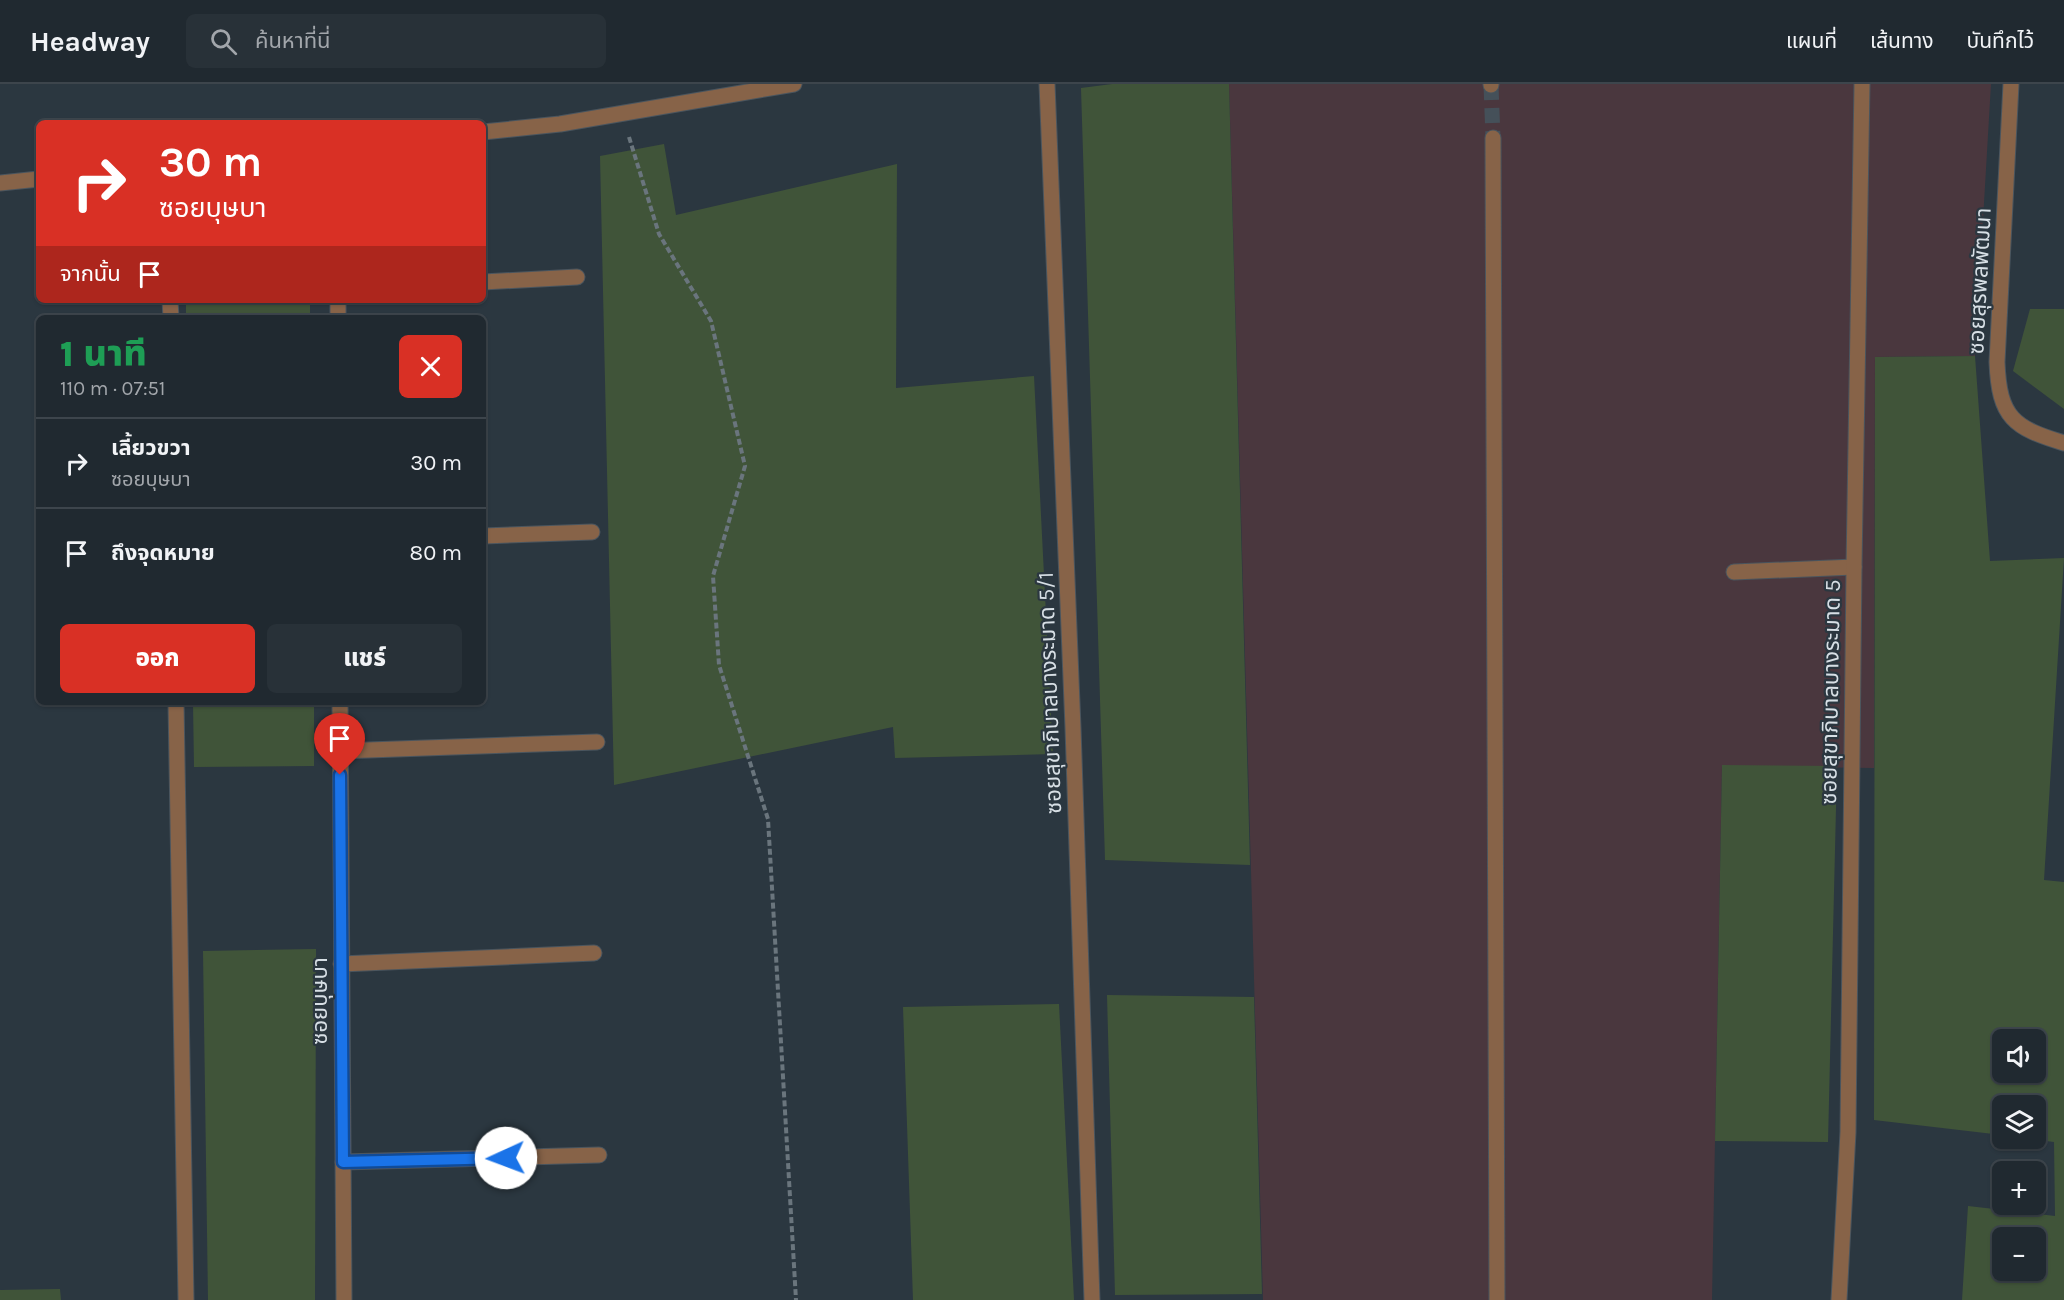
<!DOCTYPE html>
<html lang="th">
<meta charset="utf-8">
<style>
:root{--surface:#202930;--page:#283138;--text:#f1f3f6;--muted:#a2a6ab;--line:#3d454c;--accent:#d93025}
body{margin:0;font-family:Karla,"Noto Sans Thai",sans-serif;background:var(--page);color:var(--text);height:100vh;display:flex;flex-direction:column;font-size:22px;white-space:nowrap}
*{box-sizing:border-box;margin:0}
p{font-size:20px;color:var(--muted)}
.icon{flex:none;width:33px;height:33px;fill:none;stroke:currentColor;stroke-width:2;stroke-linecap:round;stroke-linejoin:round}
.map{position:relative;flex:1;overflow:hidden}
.sheet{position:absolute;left:36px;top:231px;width:450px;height:390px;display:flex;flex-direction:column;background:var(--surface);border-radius:9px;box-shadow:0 2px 4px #0004,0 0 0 2px var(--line)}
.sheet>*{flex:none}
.banner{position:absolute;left:36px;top:36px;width:450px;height:183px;border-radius:9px;box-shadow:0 2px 4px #0004,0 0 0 2px var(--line);background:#d93025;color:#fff;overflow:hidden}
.buttons{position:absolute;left:1992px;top:945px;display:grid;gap:12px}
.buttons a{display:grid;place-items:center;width:54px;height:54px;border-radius:9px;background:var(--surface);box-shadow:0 2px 4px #0004,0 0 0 2px var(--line);font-size:30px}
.pin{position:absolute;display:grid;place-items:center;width:51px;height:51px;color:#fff;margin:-62px -26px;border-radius:50% 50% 50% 0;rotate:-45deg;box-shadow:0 0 6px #0007}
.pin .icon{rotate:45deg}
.me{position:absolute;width:66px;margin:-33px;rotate:268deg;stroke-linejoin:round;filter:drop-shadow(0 0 4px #0008)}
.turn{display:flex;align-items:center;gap:21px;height:126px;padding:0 24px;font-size:27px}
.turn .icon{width:78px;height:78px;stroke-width:2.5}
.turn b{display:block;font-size:42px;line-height:51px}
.then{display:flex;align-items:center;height:57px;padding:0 24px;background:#0003;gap:12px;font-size:22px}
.round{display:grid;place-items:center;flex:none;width:63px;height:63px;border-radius:9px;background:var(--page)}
.headline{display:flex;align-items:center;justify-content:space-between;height:102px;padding:0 24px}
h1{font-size:36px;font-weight:800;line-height:45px;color:#1e9e55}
.action{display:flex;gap:12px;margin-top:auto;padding:12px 24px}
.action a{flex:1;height:69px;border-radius:9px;background:var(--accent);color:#fff;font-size:24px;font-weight:800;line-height:69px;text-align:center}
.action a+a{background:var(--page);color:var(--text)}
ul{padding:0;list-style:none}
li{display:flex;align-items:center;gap:18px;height:90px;padding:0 24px;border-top:2px solid var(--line)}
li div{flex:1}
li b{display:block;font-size:22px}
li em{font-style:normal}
header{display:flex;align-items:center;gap:36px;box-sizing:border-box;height:84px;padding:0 30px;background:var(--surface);border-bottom:2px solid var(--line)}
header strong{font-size:28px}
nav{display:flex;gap:33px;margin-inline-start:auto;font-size:21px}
.search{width:420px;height:54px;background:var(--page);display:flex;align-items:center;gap:15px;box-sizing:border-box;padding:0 21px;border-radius:9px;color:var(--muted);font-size:22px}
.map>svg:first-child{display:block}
.commercial{fill:#4a373e}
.green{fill:#405439;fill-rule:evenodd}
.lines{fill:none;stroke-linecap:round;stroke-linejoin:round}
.minor-tunnel{stroke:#455059;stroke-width:15;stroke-dasharray:15 8;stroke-linecap:butt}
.minor-casing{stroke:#4a555e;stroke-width:17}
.path{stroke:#6a757d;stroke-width:4;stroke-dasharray:6 3;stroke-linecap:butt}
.minor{stroke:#876348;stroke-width:15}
.route-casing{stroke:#114b97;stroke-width:15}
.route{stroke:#1a73e8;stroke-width:10}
.labels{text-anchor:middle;stroke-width:4.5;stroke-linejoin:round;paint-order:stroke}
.street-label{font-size:22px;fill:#d7dfe5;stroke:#2b3740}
</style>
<header>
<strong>Headway</strong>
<div class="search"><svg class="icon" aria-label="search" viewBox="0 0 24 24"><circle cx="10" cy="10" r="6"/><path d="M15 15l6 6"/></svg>ค้นหาที่นี่</div>
<nav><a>แผนที่</a><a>เส้นทาง</a><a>บันทึกไว้</a></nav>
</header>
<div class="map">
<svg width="2064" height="1216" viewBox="0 0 2064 1216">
<rect width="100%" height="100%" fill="#2b3740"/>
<!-- commercial -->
<polygon class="commercial" points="1229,0 1991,0 1975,272 1875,273 1874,684 1722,682 1712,1216 1263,1216"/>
<!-- green -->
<g class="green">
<polygon points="1112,0 1229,0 1250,781 1105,776 1081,4"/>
<polygon points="664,60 676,131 897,80 896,304 1034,292 1053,670 895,674 893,643 614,701 600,72"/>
<rect x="186" y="216" width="124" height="18"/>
<polygon points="2030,225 2064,225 2064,325 2013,287"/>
<path d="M 1975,272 L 1990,477 L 2064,474 L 2044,796 L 2064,798 L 2064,1216 L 1962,1216 L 1968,1122 L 2055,1132 L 2054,1058 L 2031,1055 L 2036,1054 L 2036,1022 L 2002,1022 L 2002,1051 L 1874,1036 L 1875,273 ZM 2002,956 L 2036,956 L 2036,988 L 2002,988 ZM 2002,1154 L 2036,1154 L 2036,1186 L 2002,1186 Z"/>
<polygon points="193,618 314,618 314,682 194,683"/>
<polygon points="1722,681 1837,682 1828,1058 1715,1057"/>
<polygon points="316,865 315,1216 208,1216 203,867"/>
<polygon points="1107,911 1254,913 1262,1210 1115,1211"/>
<polygon points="1059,920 1074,1216 913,1216 903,923"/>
<polygon points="60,1205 61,1216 0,1216 0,1206"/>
</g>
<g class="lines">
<!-- minor-tunnel -->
<polyline class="minor-tunnel" points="1491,1 1493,54"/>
<defs>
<g id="minor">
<polyline points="1047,0 1073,644 1092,1216"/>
<polyline points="1491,0 1491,1"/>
<path d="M 2011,0 L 1997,278 C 1999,334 2014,344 2064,359"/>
<polyline points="483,48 560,40 794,0"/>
<polyline points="1493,54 1497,1216"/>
<polyline points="0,99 39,95"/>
<polyline points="483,198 577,193"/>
<polyline points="170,216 171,234"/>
<polyline points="338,216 338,234"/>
<polyline points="483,452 592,448"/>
<polyline points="1734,488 1854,483"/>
<polyline points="176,618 186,1216"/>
<polyline points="340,618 344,1216"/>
<polyline points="340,667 597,658"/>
<polyline points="341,880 594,869"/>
<polyline points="343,1078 599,1071"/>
<polyline points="1839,1216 1848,1048 1854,483 1862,0"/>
</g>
</defs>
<!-- minor casing -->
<use href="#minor" class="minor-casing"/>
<!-- path -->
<polyline class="path" points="629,53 659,150 711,237 745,382 713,492 719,581 768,735 796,1216"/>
<!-- minor -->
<use href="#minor" class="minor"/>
</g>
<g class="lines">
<defs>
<polyline id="route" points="340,691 343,1078 506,1074"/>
</defs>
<!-- route casing -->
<use href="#route" class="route-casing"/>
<!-- route -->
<use href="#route" class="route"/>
</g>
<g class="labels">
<!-- street labels -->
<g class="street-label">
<text transform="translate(1979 197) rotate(-87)" y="8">ซอยสุรพลพัฒนา</text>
<text transform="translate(1830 608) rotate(-89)" y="8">ซอยสุขาภิบาลบางระมาด 5</text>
<text transform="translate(1049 609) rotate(-92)" y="8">ซอยสุขาภิบาลบางระมาด 5/1</text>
<text transform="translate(319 917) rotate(-90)" y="8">ซอยบุษบา</text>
</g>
</g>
</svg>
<div class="buttons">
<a><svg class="icon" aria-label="sound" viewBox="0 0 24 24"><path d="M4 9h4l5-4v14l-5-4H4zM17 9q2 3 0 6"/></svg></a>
<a><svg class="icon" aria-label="layers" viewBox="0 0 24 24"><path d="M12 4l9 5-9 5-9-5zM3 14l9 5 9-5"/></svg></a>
<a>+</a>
<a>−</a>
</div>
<div class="pin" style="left:340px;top:691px;background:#d93025"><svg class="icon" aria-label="arrive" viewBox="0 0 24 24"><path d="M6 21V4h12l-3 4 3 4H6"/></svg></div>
<svg class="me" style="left:506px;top:1074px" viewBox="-20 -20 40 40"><circle r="19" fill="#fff"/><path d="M0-13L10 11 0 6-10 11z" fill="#1a73e8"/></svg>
<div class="banner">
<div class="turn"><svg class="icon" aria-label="right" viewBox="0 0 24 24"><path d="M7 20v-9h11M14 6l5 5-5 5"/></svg><div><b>30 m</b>ซอยบุษบา</div></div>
<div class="then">จากนั้น<svg class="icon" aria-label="arrive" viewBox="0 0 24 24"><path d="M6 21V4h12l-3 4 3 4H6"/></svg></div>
</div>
<section class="sheet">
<div class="headline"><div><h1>1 นาที</h1><p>110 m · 07:51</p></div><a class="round" style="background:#d93025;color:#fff"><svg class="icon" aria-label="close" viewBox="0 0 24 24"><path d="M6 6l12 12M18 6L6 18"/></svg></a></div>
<ul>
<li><svg class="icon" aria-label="right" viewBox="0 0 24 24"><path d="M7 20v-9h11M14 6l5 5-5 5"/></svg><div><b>เลี้ยวขวา</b><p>ซอยบุษบา</p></div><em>30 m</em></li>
<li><svg class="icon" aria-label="arrive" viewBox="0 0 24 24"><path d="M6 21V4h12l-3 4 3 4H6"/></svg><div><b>ถึงจุดหมาย</b></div><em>80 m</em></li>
</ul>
<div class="action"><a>ออก</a><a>แชร์</a></div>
</section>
</div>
